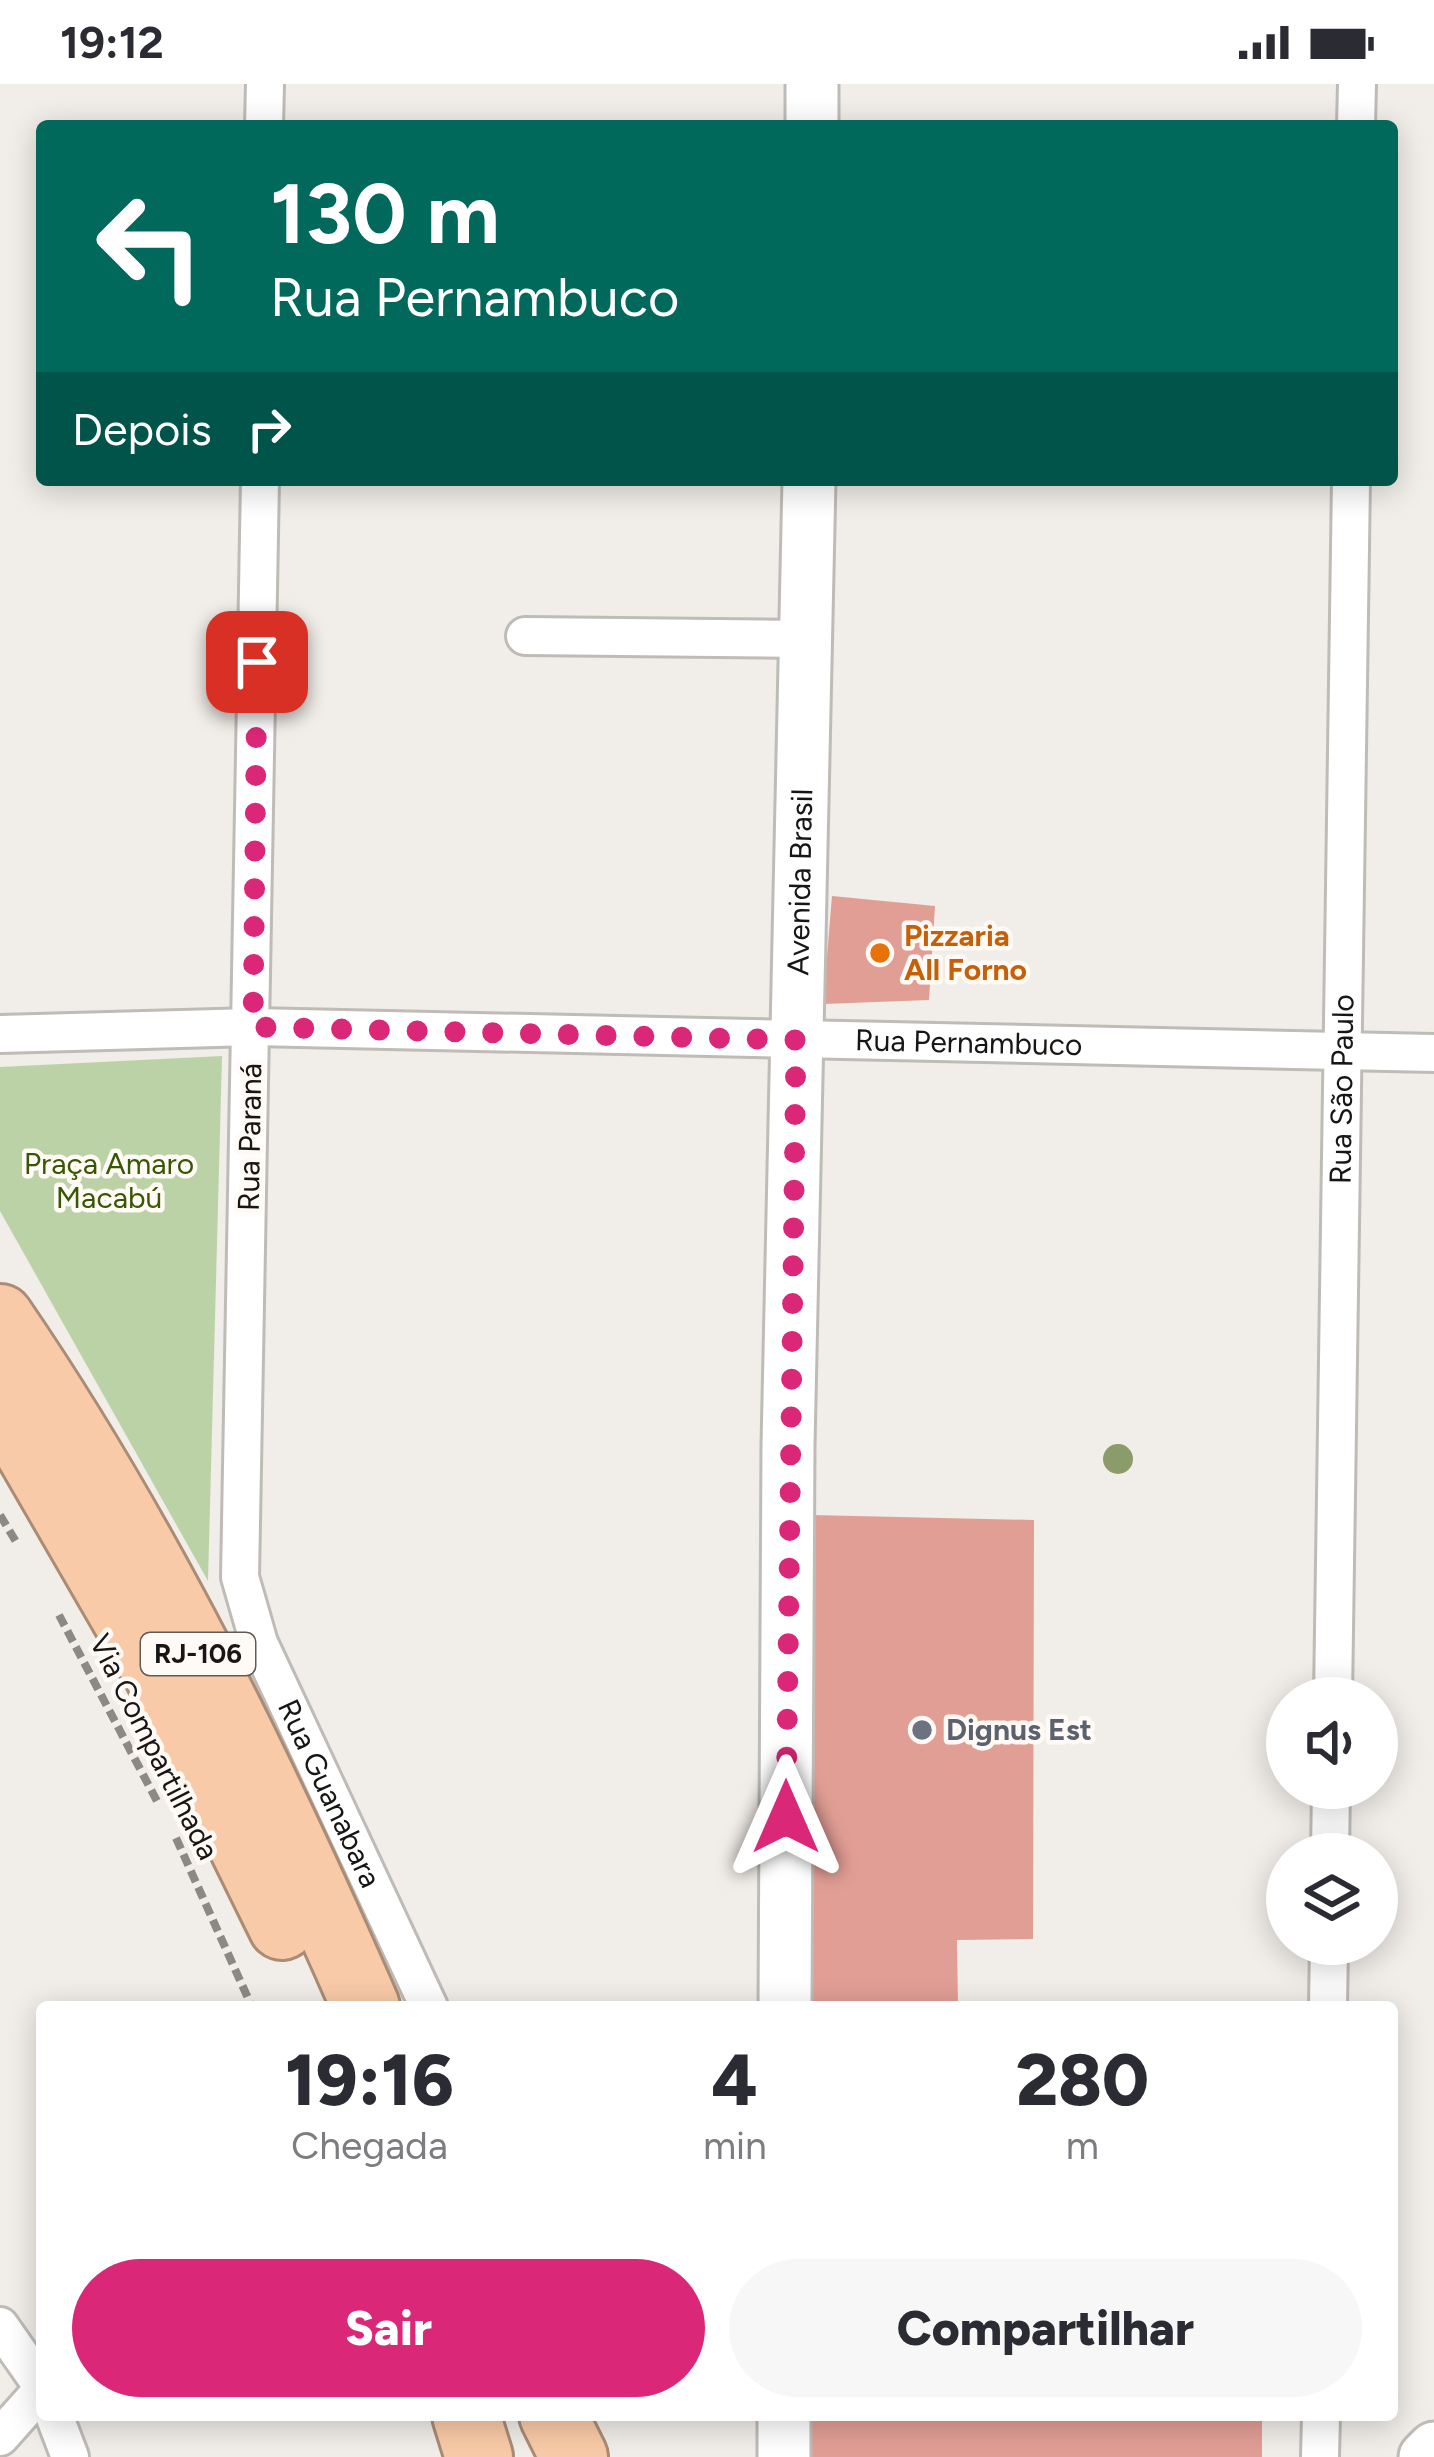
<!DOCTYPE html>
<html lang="pt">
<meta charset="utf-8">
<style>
:root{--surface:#fff;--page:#f7f7f7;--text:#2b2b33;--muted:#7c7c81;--accent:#db2777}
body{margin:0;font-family:Figtree,sans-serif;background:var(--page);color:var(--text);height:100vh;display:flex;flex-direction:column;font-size:45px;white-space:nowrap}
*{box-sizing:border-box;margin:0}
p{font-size:39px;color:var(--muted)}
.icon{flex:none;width:66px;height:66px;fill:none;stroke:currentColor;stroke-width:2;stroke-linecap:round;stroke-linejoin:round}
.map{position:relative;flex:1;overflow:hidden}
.sheet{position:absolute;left:36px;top:1917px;width:1362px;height:420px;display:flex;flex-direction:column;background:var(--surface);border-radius:12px;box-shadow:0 6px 30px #0003}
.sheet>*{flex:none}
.hud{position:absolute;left:36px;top:36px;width:1362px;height:366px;border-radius:12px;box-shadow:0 6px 30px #0003;background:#00695c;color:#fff;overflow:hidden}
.controls{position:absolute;left:1266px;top:1593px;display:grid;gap:24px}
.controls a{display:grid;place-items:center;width:132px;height:132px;border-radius:50%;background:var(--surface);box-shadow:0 6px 30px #0003;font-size:60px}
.pin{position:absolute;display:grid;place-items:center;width:102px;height:102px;color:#fff;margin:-51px;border-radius:24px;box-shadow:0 6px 18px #0006}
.me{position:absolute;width:132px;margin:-66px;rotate:0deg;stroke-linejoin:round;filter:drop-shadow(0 0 9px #0008)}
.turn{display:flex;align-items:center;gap:42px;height:252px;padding:0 36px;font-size:54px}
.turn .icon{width:156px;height:156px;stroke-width:2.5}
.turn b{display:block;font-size:84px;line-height:102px}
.then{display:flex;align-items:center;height:114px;padding:0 36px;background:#0003;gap:24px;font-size:45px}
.eta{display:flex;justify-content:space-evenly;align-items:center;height:204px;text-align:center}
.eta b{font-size:72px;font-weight:800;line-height:84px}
.button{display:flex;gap:24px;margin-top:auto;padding:24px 36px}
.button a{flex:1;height:138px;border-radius:72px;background:var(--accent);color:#fff;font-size:48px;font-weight:800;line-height:138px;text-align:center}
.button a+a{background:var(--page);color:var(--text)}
.status{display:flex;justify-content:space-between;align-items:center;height:84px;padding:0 60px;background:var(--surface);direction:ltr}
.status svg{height:33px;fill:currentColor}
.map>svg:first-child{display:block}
.green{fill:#bbd2a7}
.building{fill:#e19e95}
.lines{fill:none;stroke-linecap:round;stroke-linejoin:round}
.street-casing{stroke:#bfbbb6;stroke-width:42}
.secondary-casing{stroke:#bfbbb6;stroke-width:57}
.highway-casing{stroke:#aa8b74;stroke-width:72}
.path{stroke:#8b8885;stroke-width:8;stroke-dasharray:12 6;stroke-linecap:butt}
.street{stroke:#fff;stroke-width:36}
.secondary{stroke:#fff;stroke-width:51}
.highway{stroke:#f9caa7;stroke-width:66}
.tree{fill:#8b9b6a}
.route{stroke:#db2777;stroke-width:21;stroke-dasharray:0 37.8}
.food-dot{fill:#e8710a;stroke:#fffaf6;stroke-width:4.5}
.worship-dot{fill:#6b7280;stroke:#fffaf6;stroke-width:4.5}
.labels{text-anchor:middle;stroke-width:9;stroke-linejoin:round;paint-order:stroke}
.shield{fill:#fffaf6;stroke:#5d5a58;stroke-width:3}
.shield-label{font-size:27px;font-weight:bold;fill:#181615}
.street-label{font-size:30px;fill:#181615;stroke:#fffaf6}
.food-label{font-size:30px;font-weight:bold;fill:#c56008;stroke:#fffaf6;text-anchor:start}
.park-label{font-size:30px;fill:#375803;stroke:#fffaf6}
.worship-label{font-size:30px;font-weight:bold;fill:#5b616d;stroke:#fffaf6;text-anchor:start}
</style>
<div class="status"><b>19:12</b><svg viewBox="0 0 49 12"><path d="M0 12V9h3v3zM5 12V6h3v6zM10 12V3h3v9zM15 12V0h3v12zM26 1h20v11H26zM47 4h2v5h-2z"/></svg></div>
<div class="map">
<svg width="1434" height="2373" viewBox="0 0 1434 2373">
<rect width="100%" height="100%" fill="#f1ede8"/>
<!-- green -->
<polygon class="green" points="222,972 208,1497 0,1127 0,983"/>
<!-- building -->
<g class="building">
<polygon points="832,812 935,822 929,916 823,920"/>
<polygon points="811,1431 1034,1436 1033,1855 957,1856 958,1923 809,1923"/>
<rect x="806" y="2331" width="456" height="42"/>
</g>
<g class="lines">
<defs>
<g id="street">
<polyline points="264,42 265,0"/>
<polyline points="1356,42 1357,0"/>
<path id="s1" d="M 260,396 L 240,1493 L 259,1559 L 429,1923"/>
<polyline points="525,552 807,555"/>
<path id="s2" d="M 0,950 L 253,943 L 1434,969"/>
<path id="s3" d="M 1333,1614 L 1351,396"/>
<polyline points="1330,1770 1331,1704"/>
<polyline points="1328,1923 1329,1860"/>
<polyline points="0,2242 42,2302"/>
<polyline points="54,2331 70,2373"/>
<polyline points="0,2353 42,2306"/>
<polyline points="1320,2373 1321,2331"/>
</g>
<g id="secondary">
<polyline points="812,42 812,0"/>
<path id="s4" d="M 785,1923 L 788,1361 L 809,396"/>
<polyline points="784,2373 784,2331"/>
<polyline points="1425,2373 1434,2364"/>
</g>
<g id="highway">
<path d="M 0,1234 C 147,1449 262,1685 366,1923"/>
<polyline points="0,1317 159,1592 282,1842"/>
<polyline points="466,2331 479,2373"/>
<polyline points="553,2331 574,2373"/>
</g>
</defs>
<!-- street casing -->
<use href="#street" class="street-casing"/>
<!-- secondary casing -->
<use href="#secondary" class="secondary-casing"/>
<!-- highway casing -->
<use href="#highway" class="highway-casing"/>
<!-- path -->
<g class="path">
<polyline points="0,1431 18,1461"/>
<polyline points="59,1531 158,1719"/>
<polyline points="176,1754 252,1923"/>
</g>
<!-- street -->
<use href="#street" class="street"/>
<!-- secondary -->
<use href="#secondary" class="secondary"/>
<!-- highway -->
<use href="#highway" class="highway"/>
</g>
<!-- trees -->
<circle class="tree" cx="1118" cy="1375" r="15"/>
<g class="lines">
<!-- route -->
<polyline class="route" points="257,578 253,943 796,956 786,1733"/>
</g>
<!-- markers -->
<circle class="food-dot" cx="880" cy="869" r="12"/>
<circle class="worship-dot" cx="922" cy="1646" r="12"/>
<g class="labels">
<!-- shield labels -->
<rect class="shield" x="141" y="1549" width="114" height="42" rx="9"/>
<g class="shield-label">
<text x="198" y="1579">RJ-106</text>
</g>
<!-- street labels -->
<g class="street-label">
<text dy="10" stroke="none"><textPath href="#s4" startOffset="1125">Avenida Brasil</textPath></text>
<text dy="10" stroke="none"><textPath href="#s2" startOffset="969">Rua Pernambuco</textPath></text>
<text dy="10" stroke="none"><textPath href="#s3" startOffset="609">Rua São Paulo</textPath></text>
<text transform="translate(250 1053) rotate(-89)" y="10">Rua Paraná</text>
<text transform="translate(154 1663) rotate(63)" y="10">Via Compartilhada</text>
<text dy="10" stroke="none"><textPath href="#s1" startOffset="1332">Rua Guanabara</textPath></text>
</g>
<!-- food labels -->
<g class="food-label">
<text x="904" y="862">Pizzaria<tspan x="904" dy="34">All Forno</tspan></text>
</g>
<!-- park labels -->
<g class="park-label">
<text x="109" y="1090">Praça Amaro<tspan x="109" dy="34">Macabú</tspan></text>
</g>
<!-- worship labels -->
<g class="worship-label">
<text x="946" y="1656">Dignus Est</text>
</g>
</g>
</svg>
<div class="controls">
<a><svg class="icon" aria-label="sound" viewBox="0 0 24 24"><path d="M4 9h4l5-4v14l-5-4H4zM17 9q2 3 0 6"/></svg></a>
<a><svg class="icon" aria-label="layers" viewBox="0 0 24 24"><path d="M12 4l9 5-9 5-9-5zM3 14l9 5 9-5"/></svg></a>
</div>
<div class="pin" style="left:257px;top:578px;background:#d93025"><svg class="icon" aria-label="arrive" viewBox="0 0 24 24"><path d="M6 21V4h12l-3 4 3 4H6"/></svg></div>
<svg class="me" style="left:786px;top:1733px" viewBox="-20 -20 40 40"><path d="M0-17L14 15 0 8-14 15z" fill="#db2777" stroke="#fff" stroke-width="4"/></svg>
<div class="hud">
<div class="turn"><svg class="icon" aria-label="left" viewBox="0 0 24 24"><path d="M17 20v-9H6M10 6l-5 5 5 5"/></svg><div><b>130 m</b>Rua Pernambuco</div></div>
<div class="then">Depois<svg class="icon" aria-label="right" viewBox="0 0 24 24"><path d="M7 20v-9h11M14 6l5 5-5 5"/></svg></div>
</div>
<section class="sheet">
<div class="eta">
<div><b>19:16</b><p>Chegada</p></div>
<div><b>4</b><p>min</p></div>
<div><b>280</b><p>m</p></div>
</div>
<div class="button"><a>Sair</a><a>Compartilhar</a></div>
</section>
</div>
